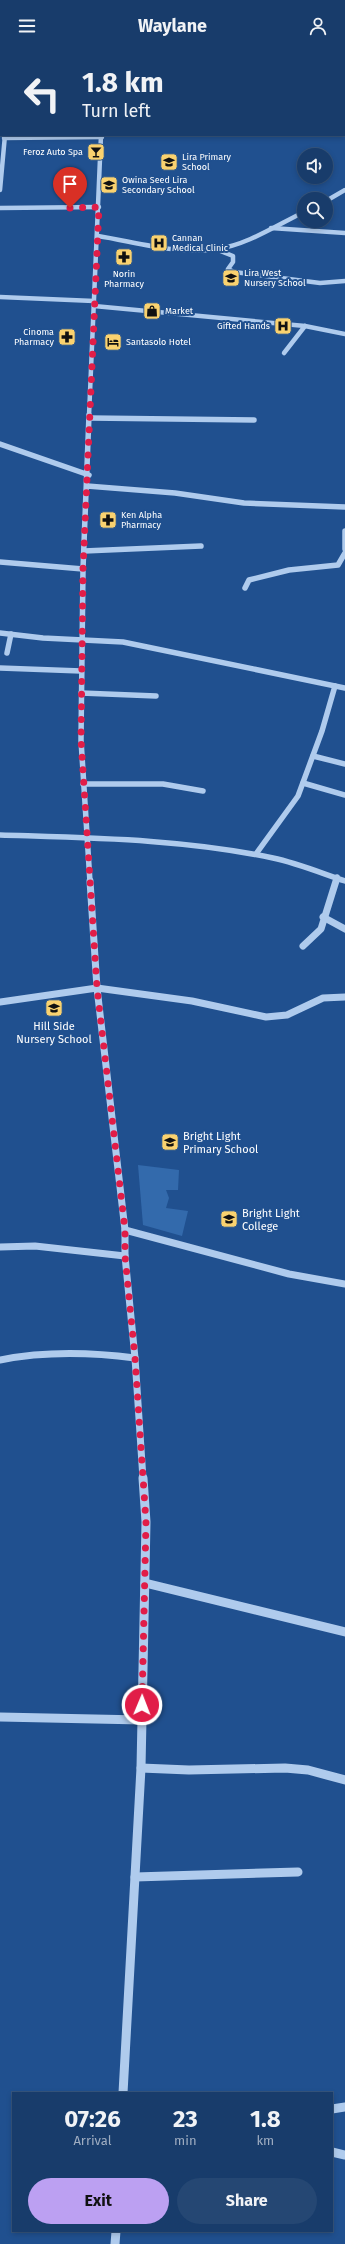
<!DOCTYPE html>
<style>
:root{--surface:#183c6b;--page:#254773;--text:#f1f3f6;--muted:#9fadc1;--line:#36567e;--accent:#bca0f2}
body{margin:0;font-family:"Fira Sans",sans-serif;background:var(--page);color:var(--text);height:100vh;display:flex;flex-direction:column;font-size:15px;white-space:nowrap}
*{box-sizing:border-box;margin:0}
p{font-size:13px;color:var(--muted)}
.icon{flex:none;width:22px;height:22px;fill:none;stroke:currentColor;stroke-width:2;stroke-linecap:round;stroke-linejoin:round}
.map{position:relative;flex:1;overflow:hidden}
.sheet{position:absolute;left:12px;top:2040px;width:321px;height:140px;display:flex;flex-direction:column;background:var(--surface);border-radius:0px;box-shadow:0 2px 6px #0003,0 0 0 1px var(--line)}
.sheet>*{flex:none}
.guide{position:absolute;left:0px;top:0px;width:345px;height:84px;box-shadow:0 2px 6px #0003,0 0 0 1px var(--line);background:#183c6b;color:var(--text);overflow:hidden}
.fabs{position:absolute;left:297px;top:96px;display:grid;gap:8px}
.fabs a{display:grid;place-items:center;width:36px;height:36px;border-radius:50%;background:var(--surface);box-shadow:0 2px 6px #0003,0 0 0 1px var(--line);font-size:20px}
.pin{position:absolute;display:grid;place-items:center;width:34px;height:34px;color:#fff;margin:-41px -17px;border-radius:50% 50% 50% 0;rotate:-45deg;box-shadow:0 0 4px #0007}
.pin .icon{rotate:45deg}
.me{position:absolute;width:44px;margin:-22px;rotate:1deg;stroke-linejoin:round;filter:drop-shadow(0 0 3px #0008)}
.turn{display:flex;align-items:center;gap:14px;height:84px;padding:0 16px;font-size:18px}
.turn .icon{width:52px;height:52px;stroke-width:2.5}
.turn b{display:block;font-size:28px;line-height:34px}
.eta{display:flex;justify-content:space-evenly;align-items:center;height:68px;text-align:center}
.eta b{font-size:24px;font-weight:700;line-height:28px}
.button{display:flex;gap:8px;margin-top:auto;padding:8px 16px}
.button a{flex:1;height:46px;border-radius:24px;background:var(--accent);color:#111;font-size:16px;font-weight:700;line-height:46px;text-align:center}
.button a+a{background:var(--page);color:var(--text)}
header{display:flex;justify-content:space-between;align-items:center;height:52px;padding:0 16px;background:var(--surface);font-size:18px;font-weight:700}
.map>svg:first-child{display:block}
.green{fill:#336aac}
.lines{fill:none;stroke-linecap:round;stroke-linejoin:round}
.minor-far3{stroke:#afcbed;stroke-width:4.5}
.minor-far2{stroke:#afcbed;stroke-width:5.5}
.minor-far1{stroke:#afcbed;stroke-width:7}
.minor{stroke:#afcbed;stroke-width:9}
.major{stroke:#f5f9ff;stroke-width:6}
.route{stroke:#e11d48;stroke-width:7;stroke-dasharray:0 12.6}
.labels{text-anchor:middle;stroke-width:4;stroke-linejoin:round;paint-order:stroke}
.far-poi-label{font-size:9px;fill:#fff;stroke:#20508f;text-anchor:start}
.poi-label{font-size:11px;fill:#fff;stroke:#20508f;text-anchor:start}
</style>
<header><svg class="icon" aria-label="menu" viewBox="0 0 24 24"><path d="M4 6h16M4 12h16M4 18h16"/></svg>Waylane<svg class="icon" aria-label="person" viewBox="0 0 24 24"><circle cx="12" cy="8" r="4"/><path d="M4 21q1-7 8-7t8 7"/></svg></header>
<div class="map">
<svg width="345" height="2192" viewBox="0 0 345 2192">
<rect width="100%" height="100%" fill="#20508f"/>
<!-- green -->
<polygon class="green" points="138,1113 179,1118 178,1138 166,1138 169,1146 166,1156 188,1159 182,1184 143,1173"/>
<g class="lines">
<!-- minor-far3 -->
<g class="minor-far3">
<polyline points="235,0 238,1"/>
<polyline points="4,86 102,85"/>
<polyline points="0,138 5,83"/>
<polyline points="326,149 345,138"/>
<polyline points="0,156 99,155"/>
<polyline points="271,176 345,181"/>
<path d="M 98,184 C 136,190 178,203 217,197 C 247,193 277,173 304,160"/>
<polyline points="218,198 233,204 233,210 228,217 234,220 320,231 345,229"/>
<polyline points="0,245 94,249"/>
<polyline points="94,254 305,274 345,282"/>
<polyline points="284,301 305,274"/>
<polyline points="89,364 101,83"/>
</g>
<!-- minor-far2 -->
<g class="minor-far2">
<polyline points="89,363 83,517 81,688 90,830"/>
<polyline points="90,366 254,368"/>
<polyline points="0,392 89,423"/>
<polyline points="87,434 175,441 244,451 345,455"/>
<polyline points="345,479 345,497"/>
<polyline points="84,499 201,494"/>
<polyline points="0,510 83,517"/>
<polyline points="245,536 249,528 289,518 338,513 345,501"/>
<polyline points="0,581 43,586 123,590 345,636"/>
<polyline points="7,601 11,582"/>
<polyline points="0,616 81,619"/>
<polyline points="81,641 156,644"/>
<polyline points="313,704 345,712"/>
<polyline points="303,731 345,743"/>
<polyline points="83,732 163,732 203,739"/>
<path d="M 0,783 C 91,786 183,787 273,806 C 297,811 321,821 345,829"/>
<polyline points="256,802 298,744 322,679 335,634"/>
<polyline points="336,830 337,825"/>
</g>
<!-- minor-far1 -->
<g class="minor-far1">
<polyline points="90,829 97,936 125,1178 125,1204 135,1306 143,1427"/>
<polyline points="323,865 345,877"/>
<polyline points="303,894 321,877 336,829"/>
<polyline points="0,950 97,936 192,949 266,965 287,963 323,946 345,945"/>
<polyline points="125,1178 289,1222 345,1232"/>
<polyline points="0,1195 35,1194 125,1204"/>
<path d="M 0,1308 C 45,1299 89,1300 135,1306"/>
</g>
<!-- minor -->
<g class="minor">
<polyline points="145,1531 345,1580"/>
<polyline points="0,1665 142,1668"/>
<polyline points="141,1716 189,1718 285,1716 308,1718 345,1728"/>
<polyline points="135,1825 298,1820"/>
<polyline points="123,2041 141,1716 146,1470 143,1426"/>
<polyline points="332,2057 345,2055"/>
<polyline points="332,2100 345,2103"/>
<polyline points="115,2192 116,2179"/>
</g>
<!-- major -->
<g class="major">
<polyline points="96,0 106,1"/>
<polyline points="71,1 81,0"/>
</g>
</g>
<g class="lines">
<!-- route -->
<polyline class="route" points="70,156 99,155 83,517 81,688 97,936 125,1178 125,1204 135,1306 146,1470 142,1653"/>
</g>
<!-- icons -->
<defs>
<symbol id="bar-square" viewBox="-11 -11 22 22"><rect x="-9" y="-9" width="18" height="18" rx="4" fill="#fad26f" stroke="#20508f"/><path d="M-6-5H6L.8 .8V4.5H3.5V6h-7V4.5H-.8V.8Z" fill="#111"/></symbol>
<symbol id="school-square" viewBox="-11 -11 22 22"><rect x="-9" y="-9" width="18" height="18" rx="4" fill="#fad26f" stroke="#20508f"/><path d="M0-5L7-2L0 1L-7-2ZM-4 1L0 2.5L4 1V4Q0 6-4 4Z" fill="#111"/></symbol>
<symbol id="hospital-square" viewBox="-11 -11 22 22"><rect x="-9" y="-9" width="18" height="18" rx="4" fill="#fad26f" stroke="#20508f"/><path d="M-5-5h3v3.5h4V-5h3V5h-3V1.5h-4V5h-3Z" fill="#111"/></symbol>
<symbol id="pharmacy-square" viewBox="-11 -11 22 22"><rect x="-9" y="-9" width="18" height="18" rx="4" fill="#fad26f" stroke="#20508f"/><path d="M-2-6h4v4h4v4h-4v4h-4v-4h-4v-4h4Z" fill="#111"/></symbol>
<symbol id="shop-square" viewBox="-11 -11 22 22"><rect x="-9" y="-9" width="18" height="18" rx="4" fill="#fad26f" stroke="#20508f"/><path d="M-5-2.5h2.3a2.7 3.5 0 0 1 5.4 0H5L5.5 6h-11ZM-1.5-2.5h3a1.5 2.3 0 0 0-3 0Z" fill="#111"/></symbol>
<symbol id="hotel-square" viewBox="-11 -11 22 22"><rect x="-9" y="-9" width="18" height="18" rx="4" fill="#fad26f" stroke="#20508f"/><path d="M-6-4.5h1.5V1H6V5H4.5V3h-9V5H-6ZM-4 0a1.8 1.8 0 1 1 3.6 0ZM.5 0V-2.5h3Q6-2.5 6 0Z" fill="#111"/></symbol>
</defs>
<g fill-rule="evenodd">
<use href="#bar-square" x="86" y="90" width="20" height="20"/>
<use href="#school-square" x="159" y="100" width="20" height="20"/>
<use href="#school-square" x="99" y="123" width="20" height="20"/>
<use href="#hospital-square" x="149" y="181" width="20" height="20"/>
<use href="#pharmacy-square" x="114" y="195" width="20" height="20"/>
<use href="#school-square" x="221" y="216" width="20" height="20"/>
<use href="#shop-square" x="142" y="249" width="20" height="20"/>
<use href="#hospital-square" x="273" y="264" width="20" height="20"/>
<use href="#pharmacy-square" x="57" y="275" width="20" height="20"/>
<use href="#hotel-square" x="103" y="280" width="20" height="20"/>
<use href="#pharmacy-square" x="98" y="458" width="20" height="20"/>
<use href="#school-square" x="44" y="946" width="20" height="20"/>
<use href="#school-square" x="160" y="1080" width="20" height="20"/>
<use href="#school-square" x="219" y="1157" width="20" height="20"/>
</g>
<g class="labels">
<!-- far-poi labels -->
<g class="far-poi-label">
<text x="83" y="103" text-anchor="end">Feroz Auto Spa</text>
<text x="182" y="108">Lira Primary<tspan x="182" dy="10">School</tspan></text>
<text x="122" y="131">Owina Seed Lira<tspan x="122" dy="10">Secondary School</tspan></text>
<text x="172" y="189">Cannan<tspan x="172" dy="10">Medical Clinic</tspan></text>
<text x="244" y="224">Lira West<tspan x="244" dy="10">Nursery School</tspan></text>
<text x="124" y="225" text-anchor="middle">Norin<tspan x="124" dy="10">Pharmacy</tspan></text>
<text x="165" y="262">Market</text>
<text x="270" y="277" text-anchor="end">Gifted Hands</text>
<text x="54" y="283" text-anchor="end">Cinoma<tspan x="54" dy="10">Pharmacy</tspan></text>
<text x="126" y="293">Santasolo Hotel</text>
<text x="121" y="466">Ken Alpha<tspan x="121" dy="10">Pharmacy</tspan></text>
</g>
<!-- poi labels -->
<g class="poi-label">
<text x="54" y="978" text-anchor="middle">Hill Side<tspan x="54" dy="13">Nursery School</tspan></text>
<text x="183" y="1088">Bright Light<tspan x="183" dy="13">Primary School</tspan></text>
<text x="242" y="1165">Bright Light<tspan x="242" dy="13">College</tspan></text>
</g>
</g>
</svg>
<div class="fabs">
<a><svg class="icon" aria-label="sound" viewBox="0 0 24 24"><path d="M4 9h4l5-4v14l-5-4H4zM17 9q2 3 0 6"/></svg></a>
<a><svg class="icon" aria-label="search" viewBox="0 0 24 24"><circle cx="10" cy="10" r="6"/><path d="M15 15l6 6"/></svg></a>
</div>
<div class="pin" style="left:70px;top:156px;background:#d93025"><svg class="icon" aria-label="arrive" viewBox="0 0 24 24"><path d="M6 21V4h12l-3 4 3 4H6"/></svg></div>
<svg class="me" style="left:142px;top:1653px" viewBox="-20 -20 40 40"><circle r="17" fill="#e11d48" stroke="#fff" stroke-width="3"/><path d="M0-11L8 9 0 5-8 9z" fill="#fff"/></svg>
<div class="guide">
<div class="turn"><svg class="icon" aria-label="left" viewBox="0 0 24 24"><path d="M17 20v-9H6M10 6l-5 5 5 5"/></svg><div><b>1.8 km</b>Turn left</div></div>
</div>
<section class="sheet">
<div class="eta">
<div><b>07:26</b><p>Arrival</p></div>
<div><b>23</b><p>min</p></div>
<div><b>1.8</b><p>km</p></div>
</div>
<div class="button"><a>Exit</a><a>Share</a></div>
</section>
</div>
